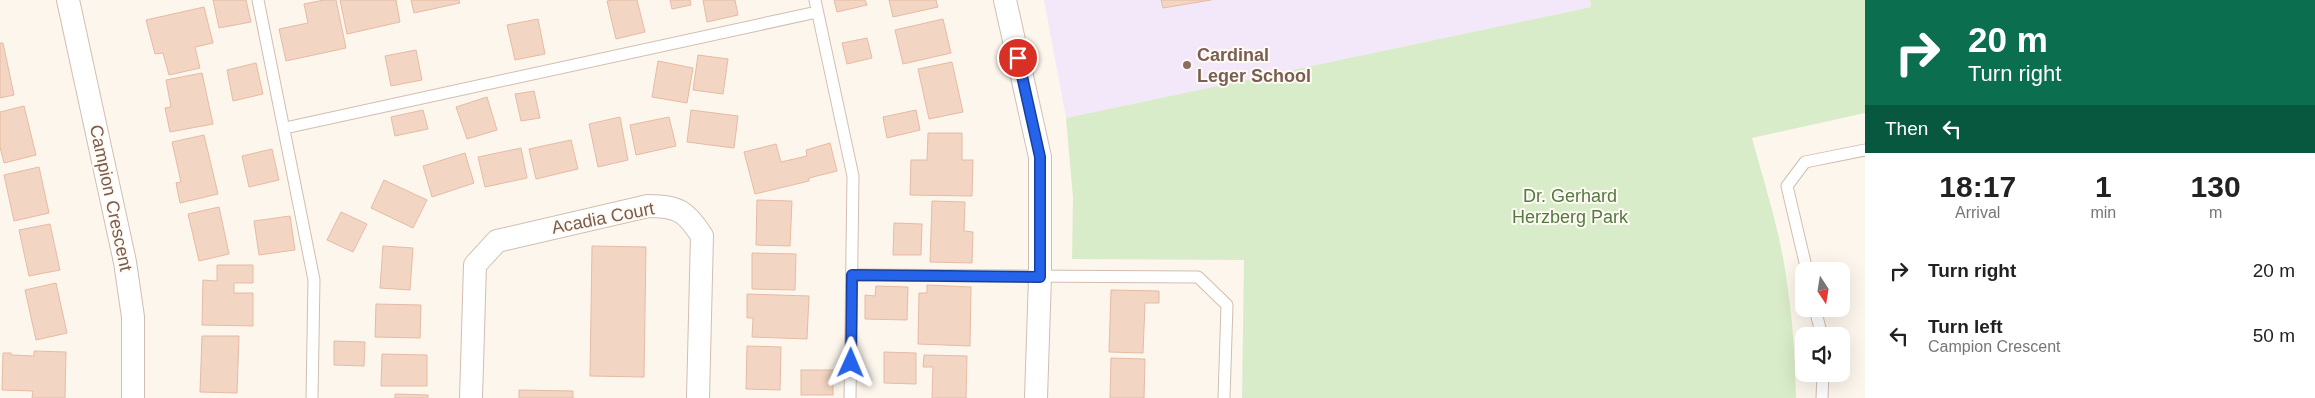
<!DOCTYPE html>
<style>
:root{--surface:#fff;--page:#f2f2f2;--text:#222;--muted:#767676}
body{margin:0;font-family:Helvetica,sans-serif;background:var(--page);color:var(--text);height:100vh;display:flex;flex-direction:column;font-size:19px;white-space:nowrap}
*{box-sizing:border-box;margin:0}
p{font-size:16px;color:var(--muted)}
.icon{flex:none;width:28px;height:28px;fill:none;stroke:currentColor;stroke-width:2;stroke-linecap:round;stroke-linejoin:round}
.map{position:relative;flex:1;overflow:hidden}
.sheet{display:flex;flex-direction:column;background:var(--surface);width:450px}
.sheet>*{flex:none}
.guide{background:#0b6e4f;color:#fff;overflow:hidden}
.needle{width:32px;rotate:168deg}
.controls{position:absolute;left:1795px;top:262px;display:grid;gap:10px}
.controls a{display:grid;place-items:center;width:55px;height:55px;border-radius:10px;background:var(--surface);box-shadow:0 5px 20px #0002;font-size:25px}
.pin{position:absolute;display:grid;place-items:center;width:42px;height:42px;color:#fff;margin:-21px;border:2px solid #fff;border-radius:50%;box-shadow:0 1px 5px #0007}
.me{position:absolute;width:55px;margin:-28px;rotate:1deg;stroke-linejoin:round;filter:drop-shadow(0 0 4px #0008)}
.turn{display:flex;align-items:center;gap:18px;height:105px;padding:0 20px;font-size:22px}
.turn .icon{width:65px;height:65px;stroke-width:2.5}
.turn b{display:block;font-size:35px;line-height:42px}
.then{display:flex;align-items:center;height:48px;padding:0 20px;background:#0003;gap:10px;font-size:19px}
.eta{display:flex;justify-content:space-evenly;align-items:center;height:85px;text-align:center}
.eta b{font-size:30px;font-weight:700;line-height:35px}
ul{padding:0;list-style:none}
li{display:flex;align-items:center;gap:15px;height:65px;padding:0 20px}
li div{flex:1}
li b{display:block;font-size:19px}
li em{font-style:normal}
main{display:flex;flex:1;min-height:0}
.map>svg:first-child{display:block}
.education{fill:#f3e8fa}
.green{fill:#d8ecc9}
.building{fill:#f3d5c3;stroke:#e6bba3}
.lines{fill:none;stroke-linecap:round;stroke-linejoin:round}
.service-casing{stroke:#d1beb0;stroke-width:13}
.minor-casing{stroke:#d1beb0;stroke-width:24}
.service{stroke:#fff;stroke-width:11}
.minor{stroke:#fff;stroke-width:22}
.route-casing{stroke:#184099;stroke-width:12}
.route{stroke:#2563eb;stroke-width:9}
.education-dot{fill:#8d6e63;stroke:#fffaf3;stroke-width:2}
.labels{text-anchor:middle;stroke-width:4;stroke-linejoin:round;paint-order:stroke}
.education-label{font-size:18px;font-weight:bold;fill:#785e54;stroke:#fffaf3;text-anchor:start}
.park-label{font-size:18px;fill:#537a41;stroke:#fffaf3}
.street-label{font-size:18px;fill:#7a5c4d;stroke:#fffaf3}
</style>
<main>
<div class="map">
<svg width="1865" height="398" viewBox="0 0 1865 398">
<rect width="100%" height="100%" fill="#fdf6ec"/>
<!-- education -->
<polygon class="education" points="1044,0 1590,0 1591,7 1066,118"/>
<!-- green -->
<path class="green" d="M 1590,0 L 1865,0 L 1865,113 L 1752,138 C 1765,186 1781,234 1787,283 C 1793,321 1795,360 1796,398 L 1242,398 L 1244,260 L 1072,259 L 1073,198 L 1066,118 L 1591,7 Z"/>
<!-- building -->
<g class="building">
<polygon points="213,0 246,0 251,22 219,28"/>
<polygon points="324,0 336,0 346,48 286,61 279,29 308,23 304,4"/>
<polygon points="340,0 396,0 400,22 347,34"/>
<polygon points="411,0 459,0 460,3 414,13"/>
<polygon points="613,0 637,0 645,32 616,39 607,1"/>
<polygon points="670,0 690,0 691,5 672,9"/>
<polygon points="703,0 735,0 738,15 707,22"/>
<polygon points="834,0 865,0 867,5 837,12"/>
<polygon points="889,0 936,0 938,7 893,17"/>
<polygon points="1161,0 1211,0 1163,8"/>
<polygon points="204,7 213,43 195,47 200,68 169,75 163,53 155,54 146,20"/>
<polygon points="538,19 545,54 515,60 507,25"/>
<polygon points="943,19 951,53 903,64 895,30"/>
<polygon points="867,38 872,58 847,64 842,43"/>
<polygon points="0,43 3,43 14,95 0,98"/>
<polygon points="416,50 422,80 391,86 385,56"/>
<polygon points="698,55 728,59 723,94 693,90"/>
<polygon points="658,61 693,68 687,103 652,97"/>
<polygon points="952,62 963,112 929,119 918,69"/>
<polygon points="256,63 263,94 233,101 227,70"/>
<polygon points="202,73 213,124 170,132 165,108 171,107 166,80"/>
<polygon points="534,91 540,118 521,121 515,94"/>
<polygon points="487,97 497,130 467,139 456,107"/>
<polygon points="24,106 36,155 4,163 0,147 0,112"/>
<polygon points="423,110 428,129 395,136 391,117"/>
<polygon points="691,110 738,116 734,148 687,142"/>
<polygon points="916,110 920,130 887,138 883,117"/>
<polygon points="620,117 628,160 598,167 589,124"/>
<polygon points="669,117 676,146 636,155 630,125"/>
<polygon points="928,133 962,133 962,160 973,160 972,196 910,195 911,160 927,160"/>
<polygon points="204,135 218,194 180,203 176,183 181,182 172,142"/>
<polygon points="571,140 578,169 536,179 529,149"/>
<polygon points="830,143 837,171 809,178 809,181 755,194 744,152 776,144 781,162 807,156 806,150"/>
<polygon points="521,148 527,178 485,187 478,157"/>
<polygon points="272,149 279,180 249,187 242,156"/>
<polygon points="465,153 474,183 432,197 423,166"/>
<polygon points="39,167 49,213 14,221 4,175"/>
<polygon points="384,180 427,200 413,228 371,208"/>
<polygon points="757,200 792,201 790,246 756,245"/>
<polygon points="932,201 965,202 964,231 973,232 972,263 930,262"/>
<polygon points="219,207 229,254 199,261 188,214"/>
<polygon points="341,212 367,224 353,252 327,240"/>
<polygon points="290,216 295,250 259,255 254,221"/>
<polygon points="894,223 922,224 921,255 893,255"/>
<polygon points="50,224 60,270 29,276 19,230"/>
<polygon points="383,246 413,248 410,290 380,288"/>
<polygon points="592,246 646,247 644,377 590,376"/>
<polygon points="752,253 796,254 795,290 752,289"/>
<polygon points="217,265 253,265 253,283 234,283 234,293 253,293 253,326 202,325 203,280 217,281"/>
<polygon points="56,283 67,333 36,340 25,290"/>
<polygon points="927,285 971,287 970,346 918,344 919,293 927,293"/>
<polygon points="876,286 908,287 907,320 865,319 865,295 875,296"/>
<polygon points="1111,290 1159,291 1159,303 1145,303 1143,353 1109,352"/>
<polygon points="747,294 809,296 807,339 752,337 753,318 747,318"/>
<polygon points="376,304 421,305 420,338 375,337"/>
<polygon points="202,336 239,336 237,393 200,392"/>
<polygon points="334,341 365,342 364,366 334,365"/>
<polygon points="747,346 781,347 780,390 746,389"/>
<polygon points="34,351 66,352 65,398 32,398 33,391 2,390 3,353 11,353 11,355 34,356"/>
<polygon points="884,352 916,353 916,384 884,383"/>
<polygon points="382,354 427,355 427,386 381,386"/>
<polygon points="924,355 967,356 966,398 932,398 933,367 923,367"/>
<polygon points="1111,358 1145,359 1144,398 1110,398"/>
<rect x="801" y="370" width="32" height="25"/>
<polygon points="519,390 573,391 573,398 519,398"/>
<polygon points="395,394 428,395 428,398 395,398"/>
</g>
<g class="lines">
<defs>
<g id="service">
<polyline points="258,0 314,280 312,398"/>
<polyline points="815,0 853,176 850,398"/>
<polyline points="285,128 817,12"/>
<polyline points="1807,271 1787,186 1805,162 1865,150"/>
<polyline points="852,275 1198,277 1227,305 1224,398"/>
<polyline points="1815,309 1822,336"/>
<polyline points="1822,398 1823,374"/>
</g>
<g id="minor">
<polyline points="68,0 125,262 133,317 133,398"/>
<polyline points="1005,0 1040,157 1040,277 1036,398"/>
<path d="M 471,398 L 475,265 L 497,241 L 648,206 C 678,206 686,211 702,236 L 698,398"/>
</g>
</defs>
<!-- service casing -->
<use href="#service" class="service-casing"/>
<!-- minor casing -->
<use href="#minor" class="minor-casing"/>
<!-- service -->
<use href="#service" class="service"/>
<!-- minor -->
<use href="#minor" class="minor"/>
</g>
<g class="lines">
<defs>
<polyline id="route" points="851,363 852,275 1040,277 1040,157 1018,58"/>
</defs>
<!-- route casing -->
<use href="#route" class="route-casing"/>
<!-- route -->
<use href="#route" class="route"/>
</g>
<!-- markers -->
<circle class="education-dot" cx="1187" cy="65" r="5"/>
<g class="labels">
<!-- education labels -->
<g class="education-label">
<text x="1197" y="61">Cardinal<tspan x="1197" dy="21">Leger School</tspan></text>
</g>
<!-- park labels -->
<g class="park-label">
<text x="1570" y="202">Dr. Gerhard<tspan x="1570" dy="21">Herzberg Park</tspan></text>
</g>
<!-- street labels -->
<g class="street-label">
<text transform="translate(111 198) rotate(78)" y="6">Campion Crescent</text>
<text transform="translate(603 218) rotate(-11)" y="6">Acadia Court</text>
</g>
</g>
</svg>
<div class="controls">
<a><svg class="needle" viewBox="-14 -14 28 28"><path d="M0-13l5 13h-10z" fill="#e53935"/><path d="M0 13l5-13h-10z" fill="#767676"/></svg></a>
<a><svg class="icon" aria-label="sound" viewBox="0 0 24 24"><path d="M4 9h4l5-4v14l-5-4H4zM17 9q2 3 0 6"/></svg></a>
</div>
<div class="pin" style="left:1018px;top:58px;background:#d93025"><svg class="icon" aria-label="arrive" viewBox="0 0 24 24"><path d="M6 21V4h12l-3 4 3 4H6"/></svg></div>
<svg class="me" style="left:851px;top:363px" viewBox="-20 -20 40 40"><path d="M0-17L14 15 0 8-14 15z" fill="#2563eb" stroke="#fff" stroke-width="4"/></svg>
</div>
<section class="sheet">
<div class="guide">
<div class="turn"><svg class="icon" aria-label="right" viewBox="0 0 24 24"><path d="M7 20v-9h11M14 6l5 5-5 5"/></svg><div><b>20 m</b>Turn right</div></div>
<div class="then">Then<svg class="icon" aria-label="left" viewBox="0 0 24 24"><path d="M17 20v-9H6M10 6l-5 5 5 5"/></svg></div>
</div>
<div class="eta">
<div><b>18:17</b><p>Arrival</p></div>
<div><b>1</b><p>min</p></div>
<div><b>130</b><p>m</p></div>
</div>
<ul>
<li><svg class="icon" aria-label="right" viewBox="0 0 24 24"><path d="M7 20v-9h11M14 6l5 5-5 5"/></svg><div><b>Turn right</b></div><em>20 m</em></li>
<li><svg class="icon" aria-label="left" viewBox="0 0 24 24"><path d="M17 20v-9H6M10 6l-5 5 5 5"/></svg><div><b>Turn left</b><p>Campion Crescent</p></div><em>50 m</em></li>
</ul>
</section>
</main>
